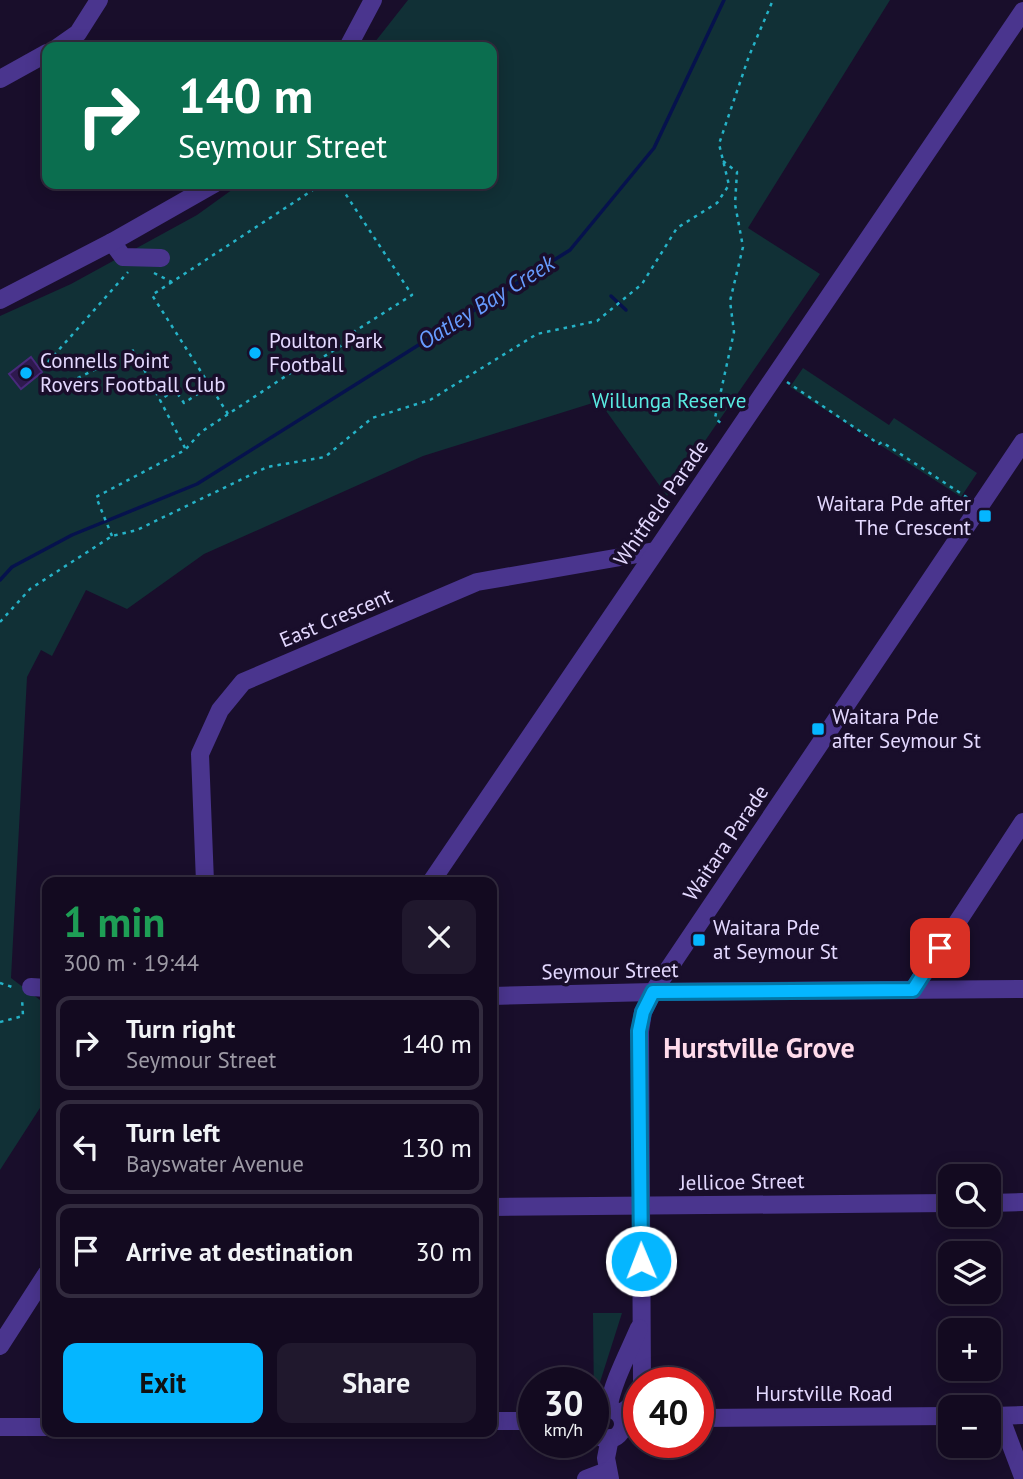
<!DOCTYPE html>
<meta charset="utf-8">
<style>
:root{--surface:#130a20;--page:#20182d;--text:#f1f3f6;--muted:#9d9aa5;--line:#322b3e;--accent:#05b6ff}
body{margin:0;font-family:"PT Sans",sans-serif;background:var(--page);color:var(--text);height:100vh;display:flex;flex-direction:column;font-size:26px;white-space:nowrap}
*{box-sizing:border-box;margin:0}
p{font-size:23px;color:var(--muted)}
.icon{flex:none;width:38px;height:38px;fill:none;stroke:currentColor;stroke-width:2;stroke-linecap:round;stroke-linejoin:round}
.map{position:relative;flex:1;overflow:hidden}
.panel{position:absolute;left:42px;top:877px;width:455px;height:560px;display:flex;flex-direction:column;background:var(--surface);border-radius:14px;box-shadow:0 4px 18px #0003,0 0 0 2px var(--line)}
.panel>*{flex:none}
.top-card{position:absolute;left:42px;top:42px;width:455px;height:147px;border-radius:14px;box-shadow:0 4px 18px #0003,0 0 0 2px var(--line);background:#0b6e4f;color:#fff;overflow:hidden}
.buttons{position:absolute;left:938px;top:1164px;display:grid;gap:14px}
.buttons a{display:grid;place-items:center;width:63px;height:63px;border-radius:14px;background:var(--surface);box-shadow:0 4px 18px #0003,0 0 0 2px var(--line);font-size:35px}
.speed{position:absolute;left:518px;top:1367px;display:flex;gap:14px;font-size:35px;font-weight:700;text-align:center}
.speed>*{display:grid;place-content:center;width:91px;height:91px;border-radius:50%;background:var(--surface);box-shadow:0 4px 18px #0003,0 0 0 2px var(--line);line-height:1}
.speed small{font-size:18px;font-weight:400}
.speed .limit{border:10px solid #d22;background:#fff;color:#111}
.pin{position:absolute;display:grid;place-items:center;width:60px;height:60px;color:#fff;margin:-30px;border-radius:14px;box-shadow:0 4px 10px #0006}
.me{position:absolute;width:77px;margin:-38px;rotate:359deg;stroke-linejoin:round;filter:drop-shadow(0 0 5px #0008)}
.turn{display:flex;align-items:center;gap:24px;height:147px;padding:0 21px;font-size:32px}
.turn .icon{width:91px;height:91px;stroke-width:2.5}
.turn b{display:block;font-size:49px;line-height:60px}
.round{display:grid;place-items:center;flex:none;width:74px;height:74px;border-radius:14px;background:var(--page)}
.head{display:flex;align-items:center;justify-content:space-between;height:119px;padding:0 21px}
h1{font-size:42px;font-weight:700;line-height:52px;color:#1e9e55}
.button{display:flex;gap:14px;margin-top:auto;padding:14px 21px}
.button a{flex:1;height:80px;border-radius:14px;background:var(--accent);color:#111;font-size:28px;font-weight:700;line-height:80px;text-align:center}
.button a+a{background:var(--page);color:var(--text)}
ul{padding:0;list-style:none}
li{display:flex;align-items:center;gap:21px;height:94px;margin:0 14px 10px;padding:0 7px;border:4px solid var(--line);border-radius:14px}
li div{flex:1}
li b{display:block;font-size:26px}
li em{font-style:normal}
.map>svg:first-child{display:block}
.green{fill:#113036}
.lines{fill:none;stroke-linecap:round;stroke-linejoin:round}
.stream{stroke:#06124d;stroke-width:3.5}
.building{fill:#2e194e;stroke:#49297c;stroke-width:2}
.path{stroke:#25b2c7;stroke-width:2.5;stroke-dasharray:3.5 5;stroke-linecap:butt}
.minor{stroke:#4a358e;stroke-width:18}
.route-casing{stroke:#0376a6;stroke-width:18}
.route{stroke:#05b6ff;stroke-width:12}
.poi-dot{fill:#05b6ff;stroke:#190e2b;stroke-width:2.5}
.labels{text-anchor:middle;stroke-width:7;stroke-linejoin:round;paint-order:stroke}
.poi-label{font-size:21px;fill:#e4d9ff;stroke:#190e2b;text-anchor:start}
.park-label{font-size:21px;fill:#59ebe2;stroke:#190e2b}
.street-label{font-size:21px;fill:#e4d9ff;stroke:#190e2b}
.water-label{font-size:23px;font-style:italic;fill:#679cff;stroke:#190e2b}
.district-label{font-size:28px;font-weight:bold;fill:#ffdbeb;stroke:#190e2b}
</style>
<div class="map">
<svg width="1023" height="1479" viewBox="0 0 1023 1479">
<rect width="100%" height="100%" fill="#190e2b"/>
<!-- green -->
<g class="green">
<polygon points="408,0 890,0 748,228 820,274 667,496 599,401 423,456 204,554 127,609 86,590 52,656 41,650 27,677 11,978 40,1000 47,1001 47,1097 0,1170 0,316 71,284 197,215 240,184 492,184 492,47 371,47"/>
<polygon points="803,368 889,425 894,418 977,473 961,497 790,387"/>
<polygon points="593,1313 622,1313 594,1401"/>
</g>
<g class="lines">
<!-- stream -->
<g class="stream">
<polyline points="611,296 626,310"/>
<polyline points="0,580 12,567 72,535 197,484 570,250 654,148 724,0"/>
</g>
</g>
<!-- building -->
<polygon class="building" points="31,357 42,372 21,389 9,374"/>
<g class="lines">
<!-- path -->
<g class="path">
<polyline points="723,161 737,172 735,204 743,247 730,301 734,332 715,418 724,426"/>
<polyline points="154,273 172,282 322,184"/>
<polyline points="172,282 152,295 228,414"/>
<polyline points="48,362 128,272"/>
<polyline points="70,382 134,350 160,400"/>
<polyline points="787,382 879,444 882,442 968,498"/>
<polyline points="185,448 160,400 175,390 184,403 210,386"/>
<polyline points="112,536 96,497 185,450 201,432 295,370 298,373 347,342 344,338 412,295 339,184"/>
<polyline points="0,622 30,589 112,536 137,530 267,467 325,457 372,418 430,400 537,334 597,321 642,284 677,228 717,203 729,185 719,144 749,56 773,0"/>
<polyline points="0,983 15,988"/>
<polyline points="0,1022 23,1016 22,998"/>
</g>
<!-- minor -->
<g class="minor">
<polyline points="58,47 78,33 99,0"/>
<polyline points="348,47 373,0"/>
<polyline points="0,79 47,53"/>
<polyline points="112,242 123,257 161,258"/>
<polyline points="0,300 112,242 214,184"/>
<polyline points="205,882 200,754 220,710 243,682 477,582 655,551"/>
<polyline points="431,882 1023,11"/>
<polyline points="31,987 47,988"/>
<polyline points="913,990 1023,822"/>
<polyline points="492,996 653,992 1023,989"/>
<polyline points="989,1203 1023,1202"/>
<polyline points="492,1207 950,1203"/>
<polyline points="0,1346 47,1273"/>
<polyline points="642,1382 640,1031 643,1012 653,992 1023,442"/>
<path d="M 608,1409 C 613,1381 628,1354 639,1328"/>
<circle cx="608" cy="1424" r="15"/>
<polyline points="620,1414 632,1405 639,1392"/>
<polyline points="992,1416 1023,1415"/>
<polyline points="1000,1416 1023,1477"/>
<polyline points="698,1418 950,1416"/>
<polyline points="492,1421 534,1421"/>
<polyline points="0,1427 47,1427"/>
<polyline points="610,1438 606,1458 610,1479"/>
<polyline points="586,1479 607,1471"/>
</g>
</g>
<g class="lines">
<defs>
<polyline id="route" points="641,1261 639,1031 643,1012 653,992 913,990 940,948"/>
</defs>
<!-- route casing -->
<use href="#route" class="route-casing"/>
<!-- route -->
<use href="#route" class="route"/>
</g>
<!-- markers -->
<g class="poi-dot">
<circle cx="255" cy="353" r="7"/>
<circle cx="26" cy="373" r="7"/>
<rect x="978" y="509" width="14" height="14" rx="3.5"/>
<rect x="811" y="722" width="14" height="14" rx="3.5"/>
<rect x="692" y="933" width="14" height="14" rx="3.5"/>
</g>
<g class="labels">
<!-- poi labels -->
<g class="poi-label">
<text x="269" y="348">Poulton Park<tspan x="269" dy="24">Football</tspan></text>
<text x="40" y="368">Connells Point<tspan x="40" dy="24">Rovers Football Club</tspan></text>
<text x="971" y="511" text-anchor="end">Waitara Pde after<tspan x="971" dy="24">The Crescent</tspan></text>
<text x="832" y="724">Waitara Pde<tspan x="832" dy="24">after Seymour St</tspan></text>
<text x="713" y="935">Waitara Pde<tspan x="713" dy="24">at Seymour St</tspan></text>
</g>
<!-- park labels -->
<g class="park-label">
<text x="669" y="408">Willunga Reserve</text>
</g>
<!-- street labels -->
<g class="street-label">
<text transform="translate(661 503) rotate(-55)" y="7">Whitfield Parade</text>
<text transform="translate(336 618) rotate(-23)" y="7">East Crescent</text>
<text transform="translate(726 843) rotate(-56)" y="7">Waitara Parade</text>
<text transform="translate(610 971) rotate(-1)" y="7">Seymour Street</text>
<text transform="translate(742 1182) rotate(-1)" y="7">Jellicoe Street</text>
<text x="824" y="1401">Hurstville Road</text>
</g>
<!-- water labels -->
<g class="water-label">
<text transform="translate(486 302) rotate(-32)" y="8">Oatley Bay Creek</text>
</g>
<!-- district labels -->
<g class="district-label">
<text x="759" y="1058">Hurstville Grove</text>
</g>
</g>
</svg>
<div class="buttons">
<a><svg class="icon" aria-label="search" viewBox="0 0 24 24"><circle cx="10" cy="10" r="6"/><path d="M15 15l6 6"/></svg></a>
<a><svg class="icon" aria-label="layers" viewBox="0 0 24 24"><path d="M12 4l9 5-9 5-9-5zM3 14l9 5 9-5"/></svg></a>
<a>+</a>
<a>−</a>
</div>
<div class="speed"><div>30<small>km/h</small></div><div class="limit">40</div></div>
<div class="pin" style="left:940px;top:948px;background:#d93025"><svg class="icon" aria-label="arrive" viewBox="0 0 24 24"><path d="M6 21V4h12l-3 4 3 4H6"/></svg></div>
<svg class="me" style="left:641px;top:1261px" viewBox="-20 -20 40 40"><circle r="17" fill="#05b6ff" stroke="#fff" stroke-width="3"/><path d="M0-11L8 9 0 5-8 9z" fill="#fff"/></svg>
<div class="top-card">
<div class="turn"><svg class="icon" aria-label="right" viewBox="0 0 24 24"><path d="M7 20v-9h11M14 6l5 5-5 5"/></svg><div><b>140 m</b>Seymour Street</div></div>
</div>
<section class="panel">
<div class="head"><div><h1>1 min</h1><p>300 m · 19:44</p></div><a class="round"><svg class="icon" aria-label="close" viewBox="0 0 24 24"><path d="M6 6l12 12M18 6L6 18"/></svg></a></div>
<ul>
<li><svg class="icon" aria-label="right" viewBox="0 0 24 24"><path d="M7 20v-9h11M14 6l5 5-5 5"/></svg><div><b>Turn right</b><p>Seymour Street</p></div><em>140 m</em></li>
<li><svg class="icon" aria-label="left" viewBox="0 0 24 24"><path d="M17 20v-9H6M10 6l-5 5 5 5"/></svg><div><b>Turn left</b><p>Bayswater Avenue</p></div><em>130 m</em></li>
<li><svg class="icon" aria-label="arrive" viewBox="0 0 24 24"><path d="M6 21V4h12l-3 4 3 4H6"/></svg><div><b>Arrive at destination</b></div><em>30 m</em></li>
</ul>
<div class="button"><a>Exit</a><a>Share</a></div>
</section>
</div>
